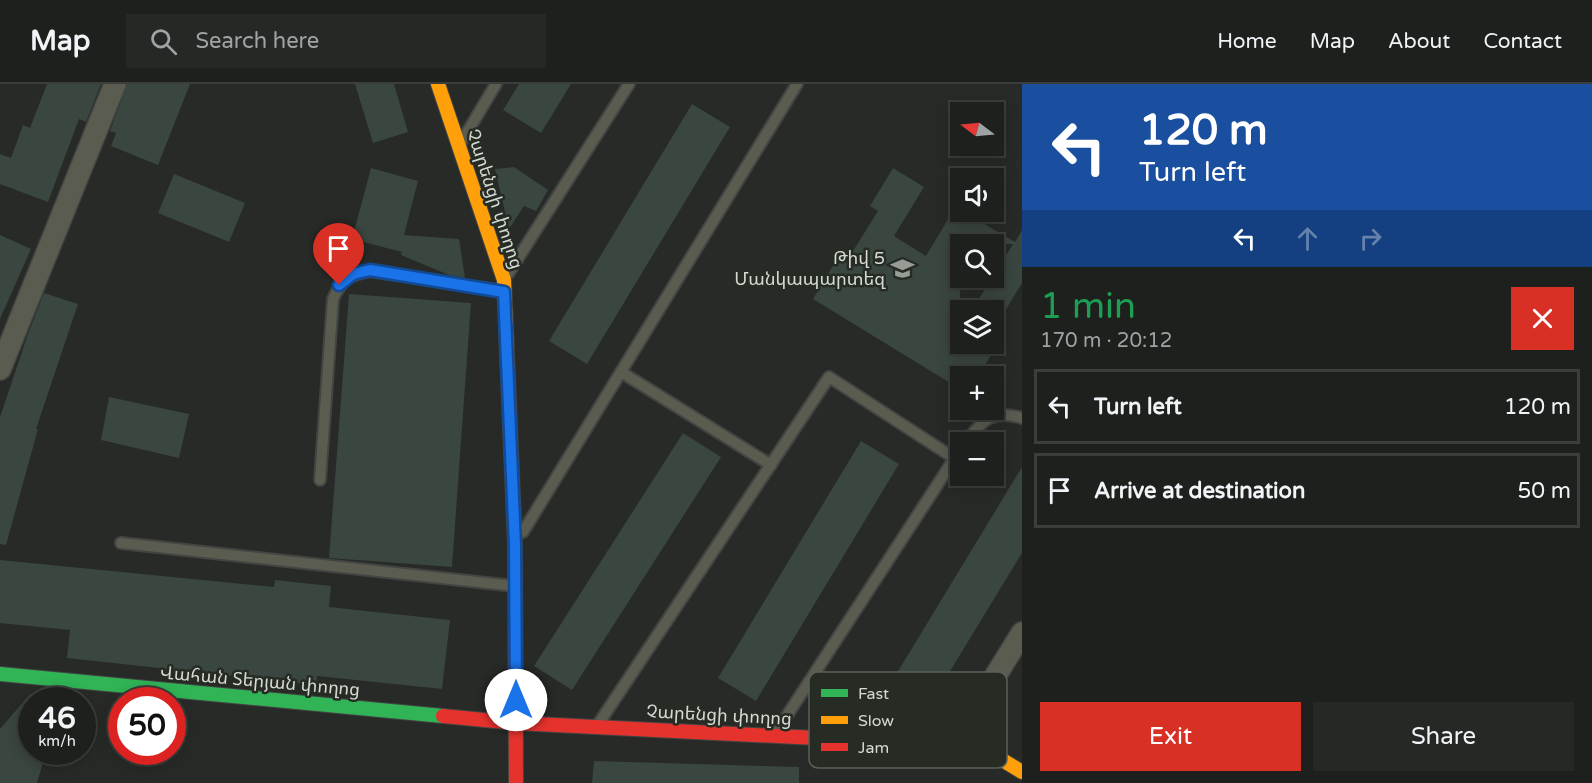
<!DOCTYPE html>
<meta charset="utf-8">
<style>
:root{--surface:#1d201c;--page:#252825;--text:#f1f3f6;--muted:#a0a3a3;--line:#3b3e3b;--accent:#d93025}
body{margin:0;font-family:"Varela Round","Noto Sans Armenian",sans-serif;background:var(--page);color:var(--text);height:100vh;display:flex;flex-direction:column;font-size:22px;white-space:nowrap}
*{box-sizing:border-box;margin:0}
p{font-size:20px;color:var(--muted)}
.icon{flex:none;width:33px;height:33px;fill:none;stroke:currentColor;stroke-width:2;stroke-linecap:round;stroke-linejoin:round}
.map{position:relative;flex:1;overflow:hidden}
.side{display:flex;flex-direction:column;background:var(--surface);width:570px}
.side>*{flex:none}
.guide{background:#1a4fa0;color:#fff;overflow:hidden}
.needle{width:39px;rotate:286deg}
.controls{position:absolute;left:950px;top:18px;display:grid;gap:12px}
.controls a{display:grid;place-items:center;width:54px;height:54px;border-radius:0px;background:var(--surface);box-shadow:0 3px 15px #0003,0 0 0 2px var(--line);font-size:30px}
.speed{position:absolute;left:18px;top:603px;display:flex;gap:12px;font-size:30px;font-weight:700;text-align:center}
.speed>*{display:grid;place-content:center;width:78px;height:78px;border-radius:50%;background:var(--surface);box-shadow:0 3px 15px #0003,0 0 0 2px var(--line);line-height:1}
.speed small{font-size:15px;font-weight:400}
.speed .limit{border:9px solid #d22;background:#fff;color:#111}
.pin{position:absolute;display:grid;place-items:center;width:51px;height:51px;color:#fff;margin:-62px -26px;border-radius:50% 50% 50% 0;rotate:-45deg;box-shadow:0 0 6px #0007}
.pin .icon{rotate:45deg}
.me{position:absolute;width:66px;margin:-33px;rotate:0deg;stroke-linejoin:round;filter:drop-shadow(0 0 4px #0008)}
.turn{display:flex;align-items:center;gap:21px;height:126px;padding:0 18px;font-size:27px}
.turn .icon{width:78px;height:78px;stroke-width:2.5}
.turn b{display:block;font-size:42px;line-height:51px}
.lanes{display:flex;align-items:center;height:57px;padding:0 18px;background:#0003;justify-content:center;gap:30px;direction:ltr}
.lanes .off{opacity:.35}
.round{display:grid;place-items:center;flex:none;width:63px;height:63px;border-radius:0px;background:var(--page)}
.head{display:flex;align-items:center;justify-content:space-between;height:102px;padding:0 18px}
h1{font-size:36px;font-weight:600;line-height:45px;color:#1e9e55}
.primary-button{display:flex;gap:12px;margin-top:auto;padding:12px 18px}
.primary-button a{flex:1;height:69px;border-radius:0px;background:var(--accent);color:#fff;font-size:24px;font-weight:600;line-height:69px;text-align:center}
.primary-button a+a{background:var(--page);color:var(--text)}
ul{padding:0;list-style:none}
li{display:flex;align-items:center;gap:18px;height:75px;margin:0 12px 9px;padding:0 6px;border:3px solid var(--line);border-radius:0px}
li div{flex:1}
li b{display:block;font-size:22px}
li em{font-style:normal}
header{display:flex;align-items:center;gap:36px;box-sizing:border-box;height:84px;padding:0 30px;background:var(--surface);border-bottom:2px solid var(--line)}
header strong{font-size:28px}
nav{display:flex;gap:33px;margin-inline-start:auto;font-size:21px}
.search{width:420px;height:54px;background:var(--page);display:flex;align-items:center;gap:15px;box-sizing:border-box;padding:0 21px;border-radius:0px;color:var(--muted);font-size:22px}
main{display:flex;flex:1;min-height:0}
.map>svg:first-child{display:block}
.building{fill:#3a4640}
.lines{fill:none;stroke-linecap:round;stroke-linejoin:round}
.lane-casing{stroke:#434543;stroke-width:14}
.street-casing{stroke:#434543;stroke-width:24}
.fast-casing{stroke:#434543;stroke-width:16}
.slow-casing{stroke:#434543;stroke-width:16}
.jam-casing{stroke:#434543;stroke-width:16}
.lane{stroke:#5b5c50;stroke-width:10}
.street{stroke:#5b5c50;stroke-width:21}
.fast{stroke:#30b455;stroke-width:14}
.slow{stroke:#ff9f0a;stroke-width:14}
.jam{stroke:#e5322d;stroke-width:14}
.route-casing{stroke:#114b97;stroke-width:15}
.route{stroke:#1a73e8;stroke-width:10}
.labels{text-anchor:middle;stroke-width:5;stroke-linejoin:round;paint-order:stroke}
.street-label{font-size:18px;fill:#d5d9d4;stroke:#262c24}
.poi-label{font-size:18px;fill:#d5d9d4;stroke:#262c24;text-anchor:end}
.key{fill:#262c24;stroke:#5b6059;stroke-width:1.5}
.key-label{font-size:16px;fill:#d5d9d4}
</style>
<header>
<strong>Map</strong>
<div class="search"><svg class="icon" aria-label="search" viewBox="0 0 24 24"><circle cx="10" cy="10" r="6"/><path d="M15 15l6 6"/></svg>Search here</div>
<nav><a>Home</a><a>Map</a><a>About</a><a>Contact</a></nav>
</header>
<main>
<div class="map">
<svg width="1022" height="699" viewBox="0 0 1022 699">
<rect width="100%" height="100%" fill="#272a26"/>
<!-- building -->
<g class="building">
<polygon points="47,0 101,0 86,38 79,35 48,118 0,100 0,70 11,74 23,41 30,44"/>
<polygon points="127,0 190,0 158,81 111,62 116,49 110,47"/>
<polygon points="355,0 394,0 408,48 373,59"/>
<polygon points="519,0 571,0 541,49 503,26"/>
<polygon points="692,20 730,43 587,280 549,257"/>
<polygon points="514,83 548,106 536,127 524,122 509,145 495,85"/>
<polygon points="371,84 418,97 404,151 459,155 465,194 449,191 401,171 402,168 352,155"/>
<polygon points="893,84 924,103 894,152 926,172 956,122 960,125 960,128 964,128 1015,158 1022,146 1022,199 993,247 993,226 972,226 1013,160 960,160 960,260 985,260 983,264 992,270 978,292 960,292 960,305 813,215 840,170 848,175 878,127 870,122"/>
<polygon points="174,90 245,119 229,158 158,129"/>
<polygon points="0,151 31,165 0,235"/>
<polygon points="44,209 78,220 36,345 38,345 6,461 0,460 0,333 28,250"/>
<polygon points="349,210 471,219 452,483 329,474"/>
<polygon points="109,313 189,330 179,374 101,356"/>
<polygon points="683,349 721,373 572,606 534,582"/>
<polygon points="861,357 899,380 756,617 718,594"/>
<polygon points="1022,383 1022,469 924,630 886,607"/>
<polygon points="0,476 274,503 275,496 331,502 329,523 450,536 442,605 317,592 316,601 67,574 70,546 0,539"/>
<polygon points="30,610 32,610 32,668 46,668 37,699 0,699 0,645"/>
<polygon points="594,677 799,683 799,699 592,699"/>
</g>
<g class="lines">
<defs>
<g id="lane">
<polyline points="462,57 496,0"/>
<polyline points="508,190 629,0"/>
<polyline points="621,288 771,381"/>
<path d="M 966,358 C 982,336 993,325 1022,334"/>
<path d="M 320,396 L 333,215 C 342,195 349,191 370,187 L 502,207"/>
<polyline points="523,448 797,0"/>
<polyline points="121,459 514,502"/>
<polyline points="599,639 829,293 954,374"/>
<polyline points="775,650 960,366"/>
</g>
<g id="street">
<polyline points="0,285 115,0"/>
<polyline points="953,661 1022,549"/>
</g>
<polyline id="fast" points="0,590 443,632"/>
<g id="slow">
<polyline points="438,0 504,196 507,270"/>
<polyline points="916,659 953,661 991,669 1022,688"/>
</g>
<g id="jam">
<polyline points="507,270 515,461 516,699"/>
<polyline points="443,632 516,639 916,659"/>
</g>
</defs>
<!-- lane casing -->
<use href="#lane" class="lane-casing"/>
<!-- street casing -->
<use href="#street" class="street-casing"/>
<!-- fast casing -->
<use href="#fast" class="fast-casing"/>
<!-- slow casing -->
<use href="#slow" class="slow-casing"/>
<!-- jam casing -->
<use href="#jam" class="jam-casing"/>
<!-- lane -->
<use href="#lane" class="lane"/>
<!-- street -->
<use href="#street" class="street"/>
<!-- fast -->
<use href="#fast" class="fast"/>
<!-- slow -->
<use href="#slow" class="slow"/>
<!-- jam -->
<use href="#jam" class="jam"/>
</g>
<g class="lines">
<defs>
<polyline id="route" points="339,201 353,190 370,186 504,208 515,461 516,616"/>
</defs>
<!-- route casing -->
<use href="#route" class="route-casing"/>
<!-- route -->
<use href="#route" class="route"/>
</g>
<!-- icons -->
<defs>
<symbol id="school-bare" viewBox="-9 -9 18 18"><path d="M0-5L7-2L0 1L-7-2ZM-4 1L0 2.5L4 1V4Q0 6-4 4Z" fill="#989c97" stroke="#262c24" stroke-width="2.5" paint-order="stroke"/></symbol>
</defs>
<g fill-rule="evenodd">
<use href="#school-bare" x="886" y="168" width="33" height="33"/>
</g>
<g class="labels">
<!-- street labels -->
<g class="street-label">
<text transform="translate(495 115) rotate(72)" y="6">Չարենցի փողոց</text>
<text transform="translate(260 597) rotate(5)" y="6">Վահան Տերյան փողոց</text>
<text transform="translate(719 631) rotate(3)" y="6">Չարենցի փողոց</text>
</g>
<!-- poi labels -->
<g class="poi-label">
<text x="885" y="180">Թիվ 5<tspan x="885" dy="21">Մանկապարտեզ</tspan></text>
</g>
</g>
<!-- legend -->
<rect x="809" y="588" width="198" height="96" rx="9" class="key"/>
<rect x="821" y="605" width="27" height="8" fill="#30b455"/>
<rect x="821" y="632" width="27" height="8" fill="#ff9f0a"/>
<rect x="821" y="659" width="27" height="8" fill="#e5322d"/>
<g class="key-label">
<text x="858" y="615">Fast</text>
<text x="858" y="642">Slow</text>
<text x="858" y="669">Jam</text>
</g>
</svg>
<div class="controls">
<a><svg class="needle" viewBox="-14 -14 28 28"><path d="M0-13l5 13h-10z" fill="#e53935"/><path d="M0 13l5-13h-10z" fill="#a0a3a3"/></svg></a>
<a><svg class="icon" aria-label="sound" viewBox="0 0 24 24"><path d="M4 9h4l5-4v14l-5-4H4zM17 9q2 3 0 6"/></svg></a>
<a><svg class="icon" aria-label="search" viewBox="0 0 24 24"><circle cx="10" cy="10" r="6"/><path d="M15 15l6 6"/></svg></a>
<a><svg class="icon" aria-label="layers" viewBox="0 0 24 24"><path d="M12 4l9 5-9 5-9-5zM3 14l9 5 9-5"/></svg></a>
<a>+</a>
<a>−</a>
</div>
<div class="speed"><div>46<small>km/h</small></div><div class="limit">50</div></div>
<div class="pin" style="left:339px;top:201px;background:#d93025"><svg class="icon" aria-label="arrive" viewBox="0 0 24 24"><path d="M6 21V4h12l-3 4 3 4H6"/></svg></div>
<svg class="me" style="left:516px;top:616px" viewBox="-20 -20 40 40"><circle r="19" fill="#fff"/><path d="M0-13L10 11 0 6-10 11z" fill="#1a73e8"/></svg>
</div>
<section class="side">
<div class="guide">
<div class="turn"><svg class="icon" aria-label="left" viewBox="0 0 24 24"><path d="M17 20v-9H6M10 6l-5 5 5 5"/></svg><div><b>120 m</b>Turn left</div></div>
<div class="lanes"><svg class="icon" aria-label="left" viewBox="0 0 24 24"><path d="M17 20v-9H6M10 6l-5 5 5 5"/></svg><svg class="icon off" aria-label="ahead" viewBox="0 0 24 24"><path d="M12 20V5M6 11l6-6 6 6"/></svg><svg class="icon off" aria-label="right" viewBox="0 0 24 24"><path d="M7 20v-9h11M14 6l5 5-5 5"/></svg></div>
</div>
<div class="head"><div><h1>1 min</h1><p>170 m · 20:12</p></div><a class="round" style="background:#d93025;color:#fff"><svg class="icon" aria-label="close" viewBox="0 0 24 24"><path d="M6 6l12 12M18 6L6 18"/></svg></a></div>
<ul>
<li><svg class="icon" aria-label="left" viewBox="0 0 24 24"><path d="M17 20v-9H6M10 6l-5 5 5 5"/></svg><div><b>Turn left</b></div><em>120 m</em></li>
<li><svg class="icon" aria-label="arrive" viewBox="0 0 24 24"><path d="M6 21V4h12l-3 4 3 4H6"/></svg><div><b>Arrive at destination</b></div><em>50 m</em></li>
</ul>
<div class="primary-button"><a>Exit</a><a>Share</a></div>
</section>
</main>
